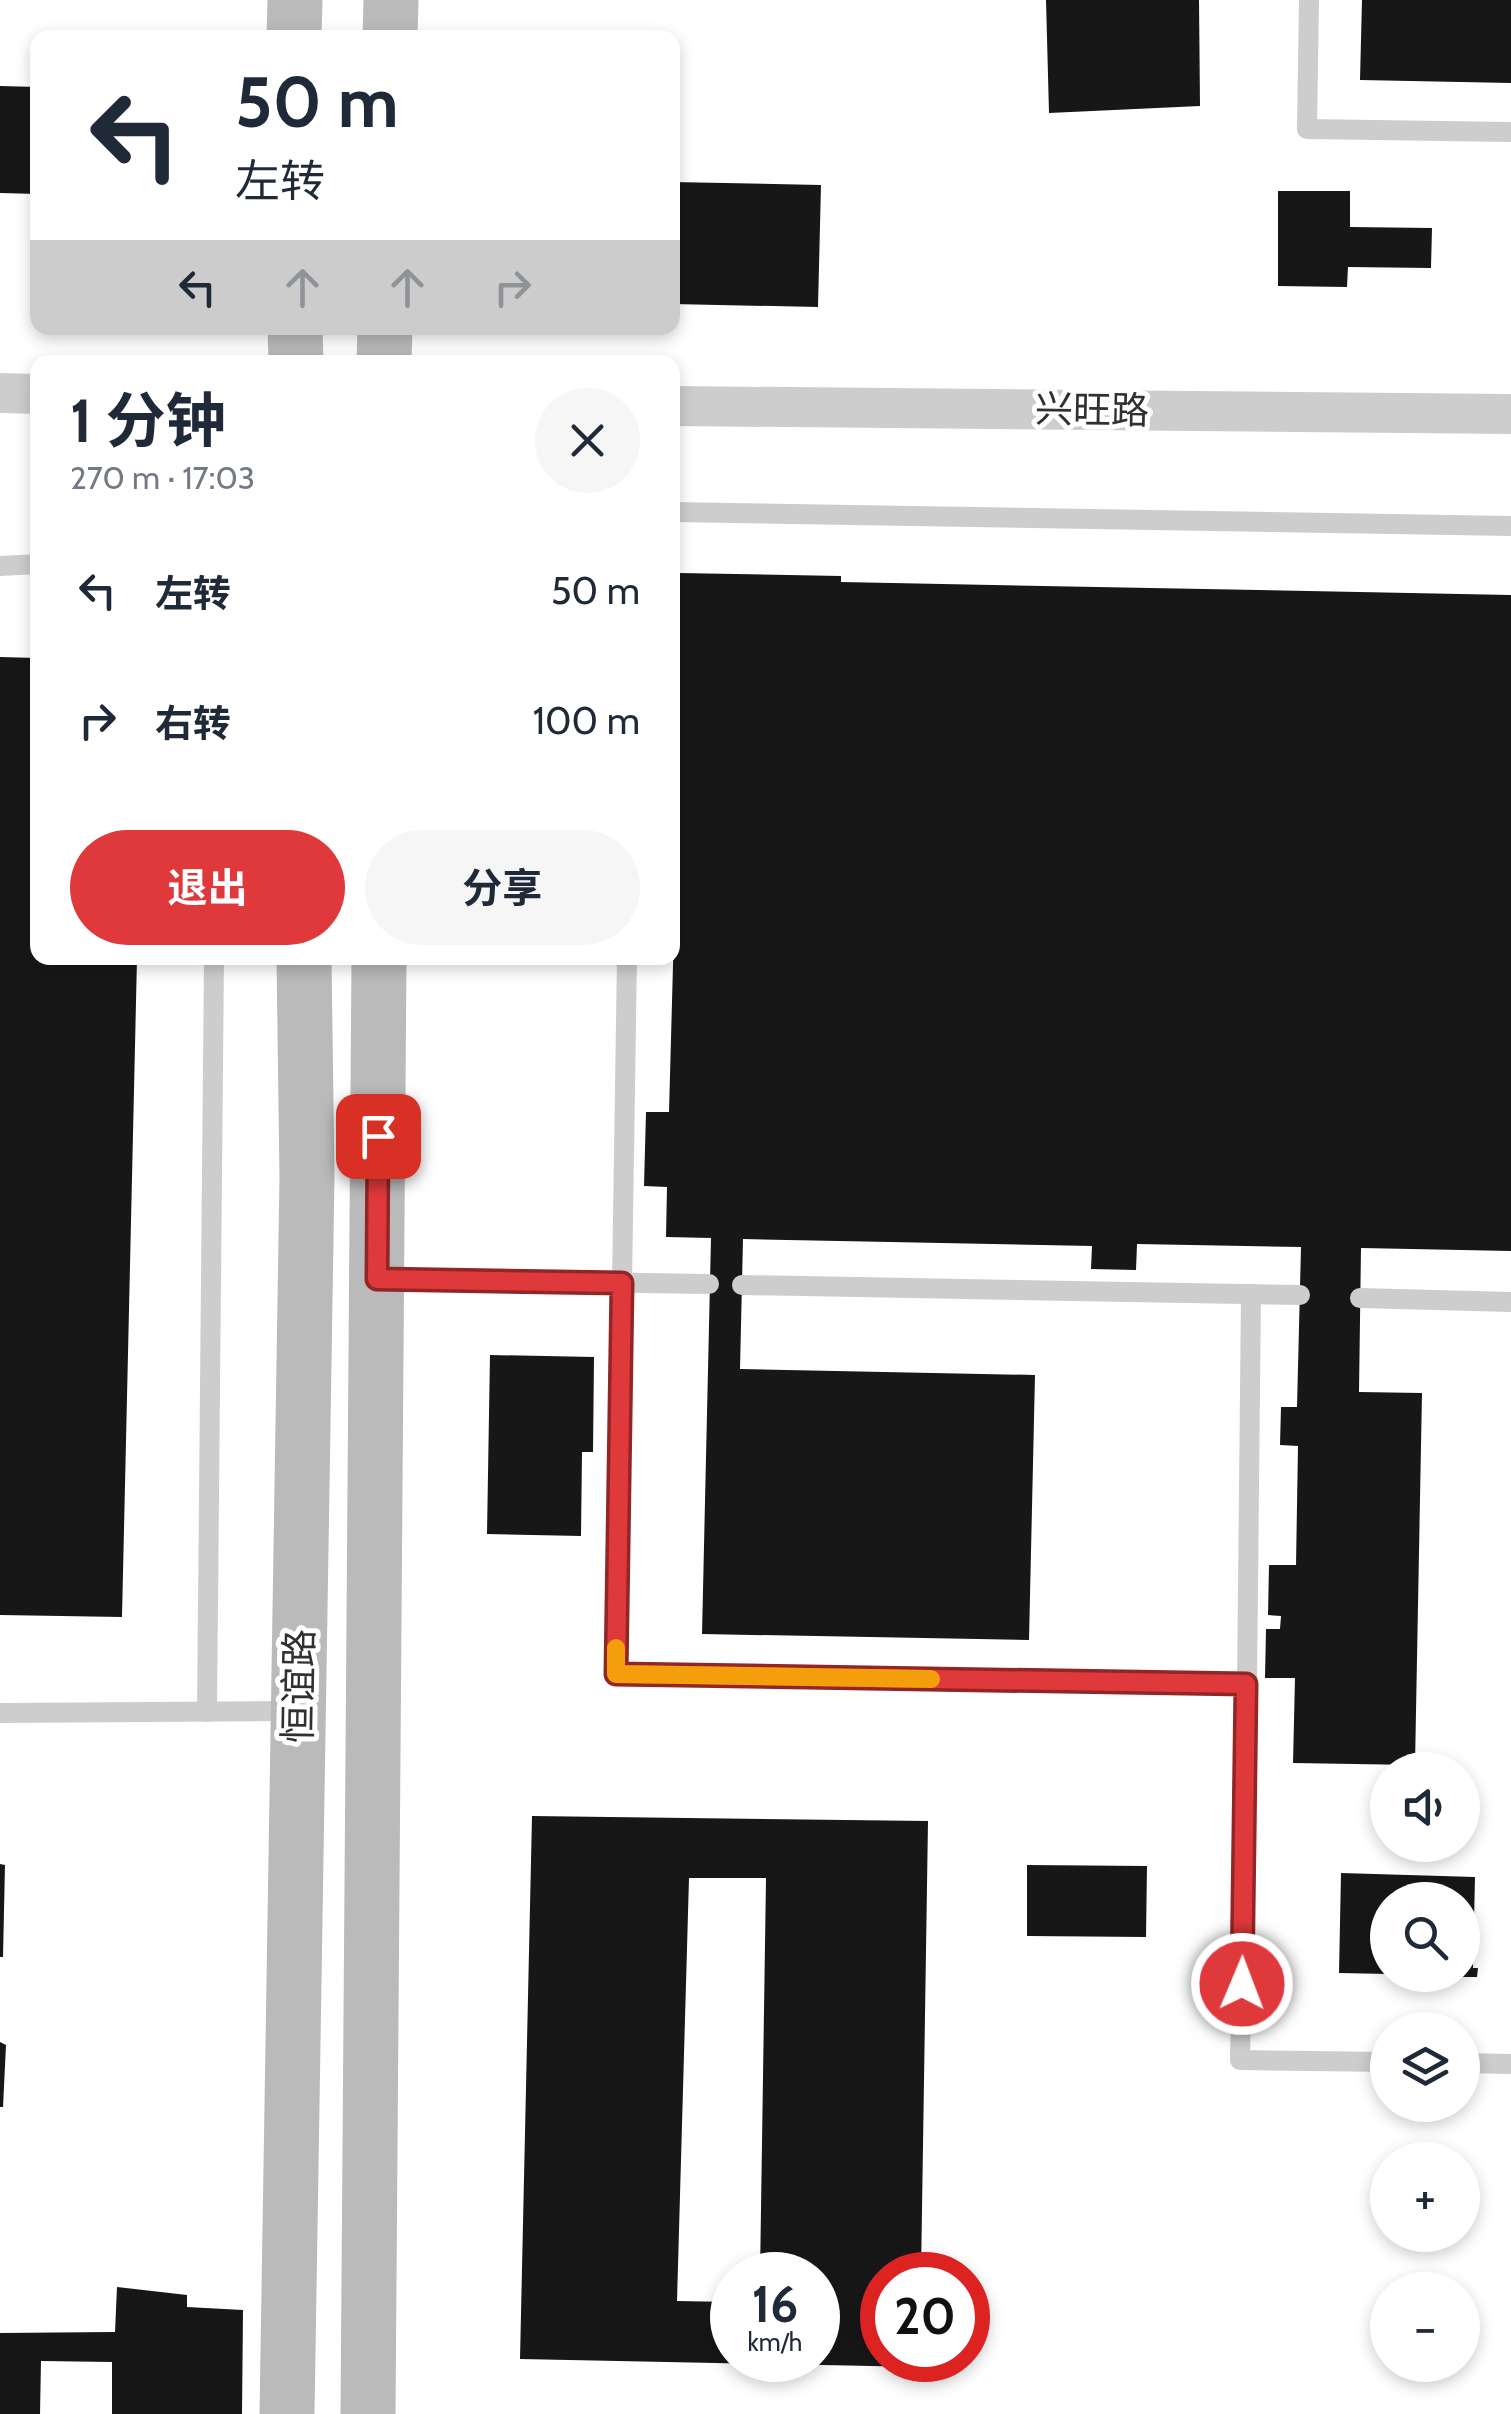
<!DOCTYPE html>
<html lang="zh">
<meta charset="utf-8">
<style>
:root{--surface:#fff;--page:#f6f6f7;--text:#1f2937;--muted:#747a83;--accent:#e0393b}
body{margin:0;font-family:Cabin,"Noto Sans SC",sans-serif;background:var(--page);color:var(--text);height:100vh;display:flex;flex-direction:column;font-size:38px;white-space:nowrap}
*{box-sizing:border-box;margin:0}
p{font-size:32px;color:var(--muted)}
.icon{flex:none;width:55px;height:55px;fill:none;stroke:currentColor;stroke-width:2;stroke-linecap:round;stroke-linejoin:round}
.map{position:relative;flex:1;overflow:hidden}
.drawer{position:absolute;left:30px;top:355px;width:650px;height:610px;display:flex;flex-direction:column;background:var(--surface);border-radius:20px;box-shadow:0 5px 15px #0003}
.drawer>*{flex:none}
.top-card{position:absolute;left:30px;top:30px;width:650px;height:305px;border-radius:20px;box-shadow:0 5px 15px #0003;background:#fff;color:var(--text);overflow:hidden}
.controls{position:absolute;left:1370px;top:1752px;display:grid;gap:20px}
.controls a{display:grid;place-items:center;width:110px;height:110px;border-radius:50%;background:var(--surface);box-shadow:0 5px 15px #0003;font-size:50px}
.speed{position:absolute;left:710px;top:2252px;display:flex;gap:20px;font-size:50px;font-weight:700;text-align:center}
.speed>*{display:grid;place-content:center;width:130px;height:130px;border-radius:50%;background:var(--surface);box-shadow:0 5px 15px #0003;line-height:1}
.speed small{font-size:25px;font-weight:400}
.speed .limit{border:15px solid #d22;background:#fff;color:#111}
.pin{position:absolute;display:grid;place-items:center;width:85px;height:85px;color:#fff;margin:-42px;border-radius:20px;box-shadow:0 5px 15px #0006}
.me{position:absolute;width:110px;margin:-55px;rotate:1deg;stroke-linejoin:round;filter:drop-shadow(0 0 8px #0008)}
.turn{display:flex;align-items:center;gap:35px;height:210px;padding:0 40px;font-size:45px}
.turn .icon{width:130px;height:130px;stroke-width:2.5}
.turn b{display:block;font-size:70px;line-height:85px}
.lanes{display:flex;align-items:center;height:95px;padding:0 40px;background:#0003;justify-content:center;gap:50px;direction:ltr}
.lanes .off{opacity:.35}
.round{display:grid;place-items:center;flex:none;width:105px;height:105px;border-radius:52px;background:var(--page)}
.headline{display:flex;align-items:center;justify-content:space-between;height:170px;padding:0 40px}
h1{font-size:60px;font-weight:700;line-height:75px}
.button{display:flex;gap:20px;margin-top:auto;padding:20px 40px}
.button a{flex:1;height:115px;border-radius:60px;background:var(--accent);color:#fff;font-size:40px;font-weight:700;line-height:115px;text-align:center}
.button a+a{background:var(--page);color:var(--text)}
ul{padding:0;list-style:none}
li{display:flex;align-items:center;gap:30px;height:130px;padding:0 40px}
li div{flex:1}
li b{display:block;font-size:38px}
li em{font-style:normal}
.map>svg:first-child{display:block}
.building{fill:#171717;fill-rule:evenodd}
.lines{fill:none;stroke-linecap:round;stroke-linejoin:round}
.service{stroke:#cdcdcd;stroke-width:20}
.minor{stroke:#cdcdcd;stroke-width:40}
.secondary{stroke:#bababa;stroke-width:55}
.route-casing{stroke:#922526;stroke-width:25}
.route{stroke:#e0393b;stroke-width:18}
.slow{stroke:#f59e0b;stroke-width:18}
.labels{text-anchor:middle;stroke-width:10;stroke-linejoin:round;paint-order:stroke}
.street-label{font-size:38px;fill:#303030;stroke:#fff}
</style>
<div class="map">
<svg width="1511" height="2414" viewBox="0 0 1511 2414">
<rect width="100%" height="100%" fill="#fff"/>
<!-- building -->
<g class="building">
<polygon points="1046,0 1199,0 1200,106 1049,113"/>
<polygon points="1362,0 1511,0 1511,83 1360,80"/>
<polygon points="0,86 38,87 38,194 0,193"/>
<polygon points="672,182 821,185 818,307 672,304"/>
<polygon points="1278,191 1350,191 1350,227 1432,228 1431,268 1348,267 1347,287 1278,286"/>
<polygon points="679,573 841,576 841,582 1511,595 1511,1251 1361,1248 1359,1392 1422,1393 1415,1765 1293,1763 1295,1678 1265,1678 1266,1629 1280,1629 1281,1616 1268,1615 1269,1565 1296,1565 1298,1446 1280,1445 1281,1407 1297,1407 1301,1247 1137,1244 1136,1270 1091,1269 1092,1246 743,1239 740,1369 1035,1375 1029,1640 702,1634 711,1238 666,1237 667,1187 644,1186 646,1112 669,1112 680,708 672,708 672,633 678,633"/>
<polygon points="0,657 38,658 38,958 137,958 122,1617 0,1615"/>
<polygon points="490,1355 594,1357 593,1452 582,1452 581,1536 487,1534"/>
<path d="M 532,1816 L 928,1821 L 921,2275 L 882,2275 L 882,2360 L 920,2360 L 920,2367 L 520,2359 ZM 689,1878 L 766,1878 L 760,2275 L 818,2275 L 818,2360 L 732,2360 L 732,2302 L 677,2301 Z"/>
<polygon points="0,1864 5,1865 3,1957 0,1957"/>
<polygon points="1027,1865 1147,1866 1146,1937 1027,1936"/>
<polygon points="1341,1873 1475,1877 1473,1968 1478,1968 1477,1977 1462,1977 1462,1900 1388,1900 1388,1974 1339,1973"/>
<polygon points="0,2042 6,2045 3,2107 0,2107"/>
<polygon points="117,2287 187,2295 187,2307 243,2310 242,2414 112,2414 112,2362 41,2361 40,2414 0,2414 0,2333 115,2332"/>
</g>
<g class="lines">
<!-- service -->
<g class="service">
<polyline points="1309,0 1307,129 1511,132"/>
<polyline points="672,512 1511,526"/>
<polyline points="0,566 38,564"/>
<polyline points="627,958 616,1674 1247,1684 1240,2060 1388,2062"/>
<polyline points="381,1279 709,1284"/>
<polyline points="742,1285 1300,1295"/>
<polyline points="1360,1298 1511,1302"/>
<polyline points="1247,1684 1251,1294"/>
<polyline points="207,1712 214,958"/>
<polyline points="0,1713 296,1711"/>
<polyline points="1462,2063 1511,2064"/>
</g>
<!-- minor -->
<g class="minor">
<polyline points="0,393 38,394"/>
<polyline points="672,406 1511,414"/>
</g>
<!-- secondary -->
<g class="secondary">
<polyline points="294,38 295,0"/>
<polyline points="390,38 391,0"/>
<polyline points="295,328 296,362"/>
<polyline points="384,362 385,328"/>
<polyline points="287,2414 307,1177 304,958"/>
<polyline points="368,2414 379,958"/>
</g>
</g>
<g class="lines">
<defs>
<polyline id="route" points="378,1136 377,1279 622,1283 616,1674 1246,1684 1242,1984"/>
</defs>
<!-- route casing -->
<use href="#route" class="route-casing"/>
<!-- route -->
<use href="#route" class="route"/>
<!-- slow -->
<polyline class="slow" points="616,1648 616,1674 931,1679"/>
</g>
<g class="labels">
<!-- street labels -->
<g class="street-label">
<text transform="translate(1092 410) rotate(1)" y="13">兴旺路</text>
<text transform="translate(299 1686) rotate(-89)" y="13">恒谊路</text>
</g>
</g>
</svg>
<div class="controls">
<a><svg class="icon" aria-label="sound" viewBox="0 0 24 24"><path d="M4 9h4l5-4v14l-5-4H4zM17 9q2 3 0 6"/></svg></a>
<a><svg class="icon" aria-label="search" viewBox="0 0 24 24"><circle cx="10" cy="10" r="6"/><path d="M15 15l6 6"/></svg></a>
<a><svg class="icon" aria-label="layers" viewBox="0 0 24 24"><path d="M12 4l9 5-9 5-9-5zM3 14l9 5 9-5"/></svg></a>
<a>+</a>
<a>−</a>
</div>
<div class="speed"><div>16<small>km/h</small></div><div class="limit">20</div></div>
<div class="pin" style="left:378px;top:1136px;background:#d93025"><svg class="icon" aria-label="arrive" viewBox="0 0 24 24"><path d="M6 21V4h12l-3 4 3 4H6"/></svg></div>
<svg class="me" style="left:1242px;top:1984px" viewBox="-20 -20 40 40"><circle r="17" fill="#e0393b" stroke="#fff" stroke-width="3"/><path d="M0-11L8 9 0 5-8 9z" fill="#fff"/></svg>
<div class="top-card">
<div class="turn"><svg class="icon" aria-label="left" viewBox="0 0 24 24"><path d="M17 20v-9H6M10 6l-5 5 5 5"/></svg><div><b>50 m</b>左转</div></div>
<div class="lanes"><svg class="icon" aria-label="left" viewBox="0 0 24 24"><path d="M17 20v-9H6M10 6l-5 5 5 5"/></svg><svg class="icon off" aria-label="ahead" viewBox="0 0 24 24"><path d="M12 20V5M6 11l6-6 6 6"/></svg><svg class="icon off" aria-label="ahead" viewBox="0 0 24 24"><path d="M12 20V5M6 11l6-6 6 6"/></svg><svg class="icon off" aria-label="right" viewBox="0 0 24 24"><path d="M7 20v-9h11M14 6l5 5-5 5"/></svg></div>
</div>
<section class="drawer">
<div class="headline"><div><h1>1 分钟</h1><p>270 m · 17:03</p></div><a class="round"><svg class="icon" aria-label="close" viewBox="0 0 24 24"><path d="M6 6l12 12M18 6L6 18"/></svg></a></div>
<ul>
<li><svg class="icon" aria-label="left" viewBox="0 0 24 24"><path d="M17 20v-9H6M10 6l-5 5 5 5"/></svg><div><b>左转</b></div><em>50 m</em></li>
<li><svg class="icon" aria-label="right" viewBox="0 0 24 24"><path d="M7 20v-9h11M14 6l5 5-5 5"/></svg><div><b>右转</b></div><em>100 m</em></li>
</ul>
<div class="button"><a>退出</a><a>分享</a></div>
</section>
</div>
